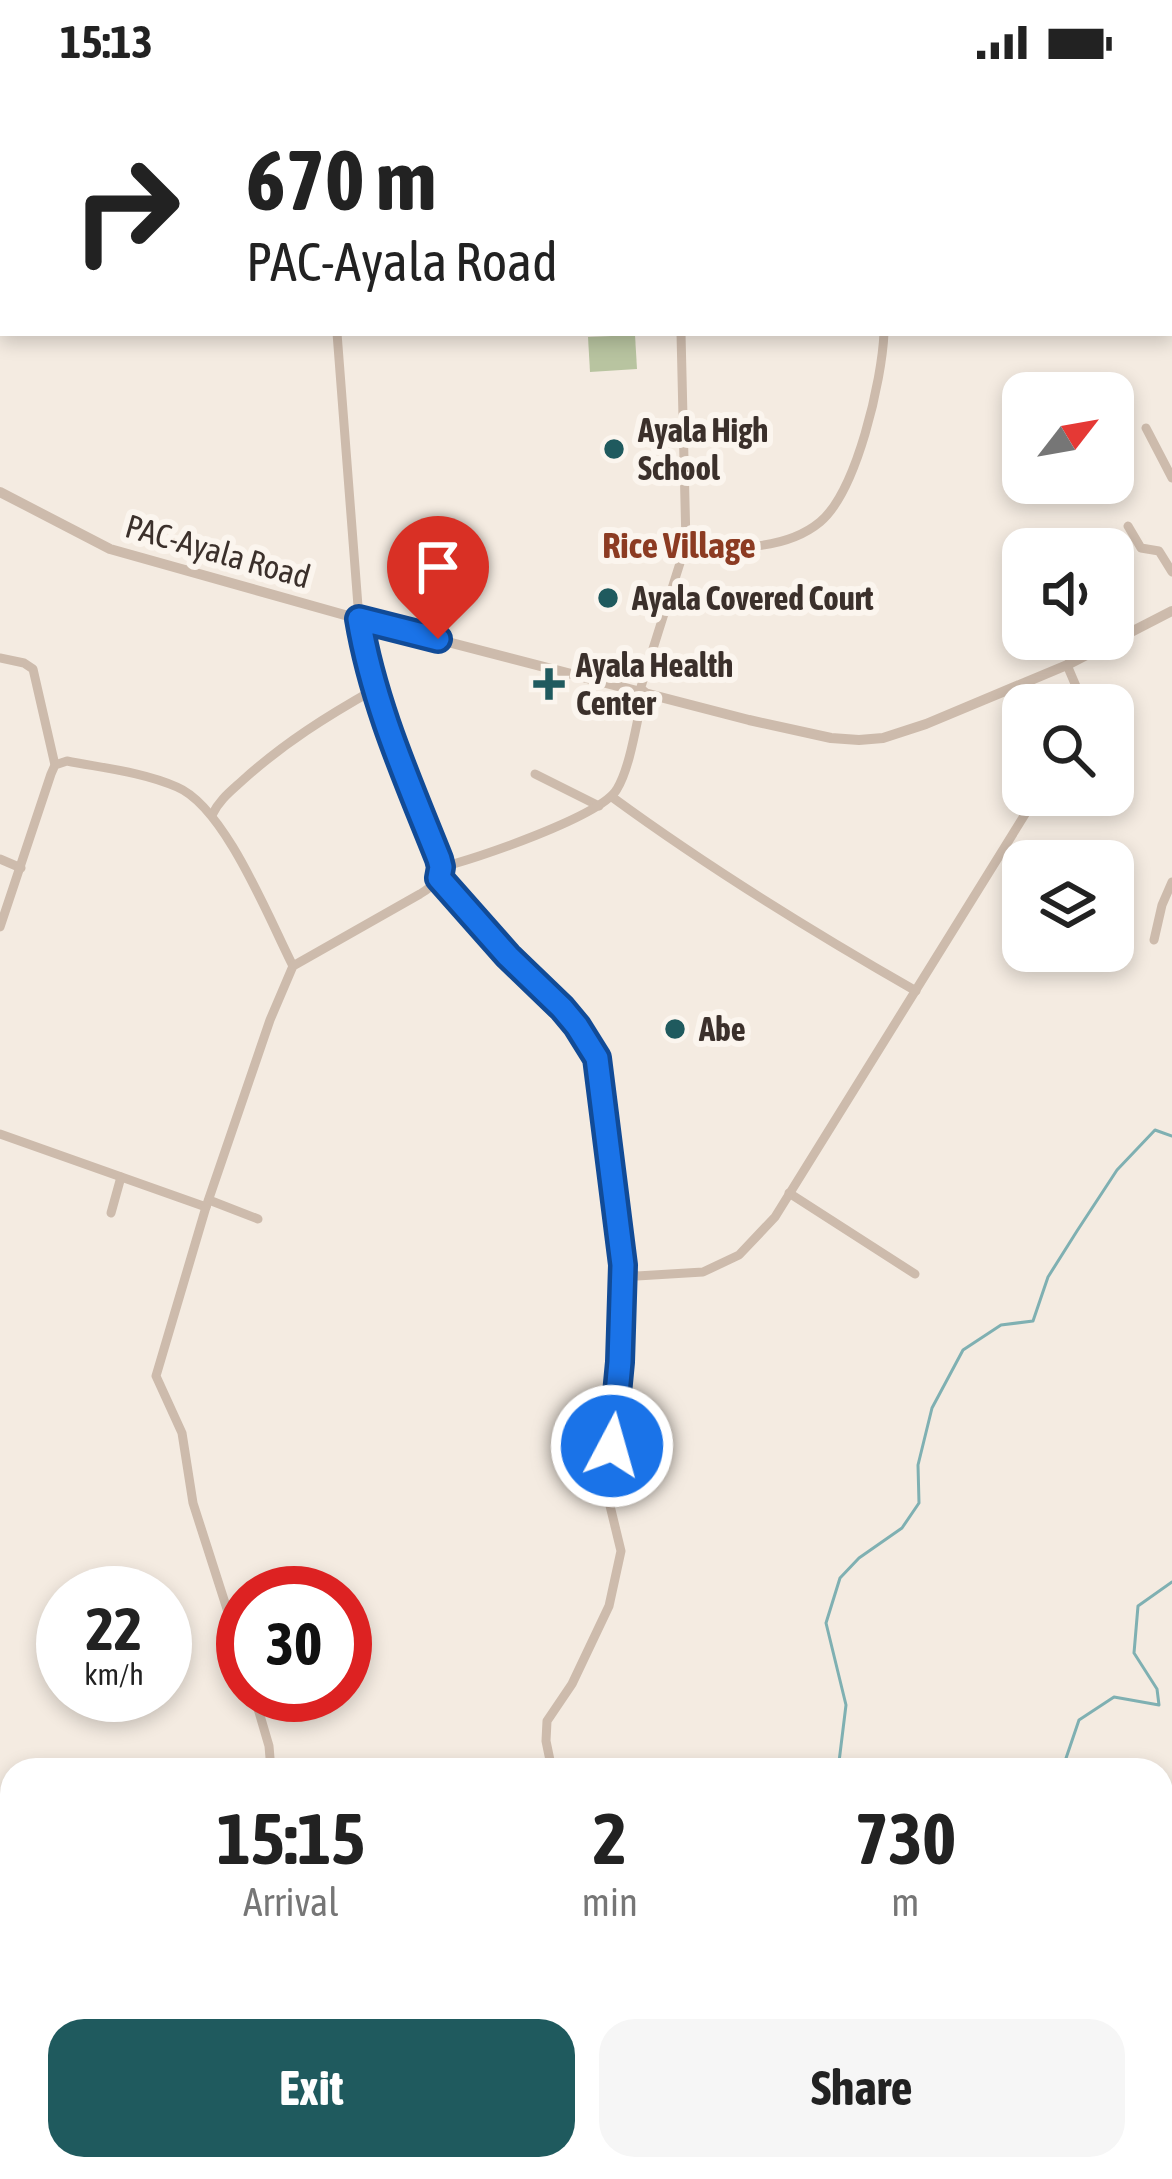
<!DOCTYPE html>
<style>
:root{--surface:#fff;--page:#f6f6f6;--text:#222;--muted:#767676;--accent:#1f5a5e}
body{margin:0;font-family:"Asap Condensed",sans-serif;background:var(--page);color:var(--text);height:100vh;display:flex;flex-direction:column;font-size:45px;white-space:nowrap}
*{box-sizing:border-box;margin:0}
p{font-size:39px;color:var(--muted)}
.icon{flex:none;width:66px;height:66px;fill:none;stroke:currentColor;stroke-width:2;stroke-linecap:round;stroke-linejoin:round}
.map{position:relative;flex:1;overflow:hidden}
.side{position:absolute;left:0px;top:1674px;width:1173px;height:423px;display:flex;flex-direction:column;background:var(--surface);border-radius:36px 36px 0 0;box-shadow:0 6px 18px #0003}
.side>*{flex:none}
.top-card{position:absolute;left:0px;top:0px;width:1173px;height:252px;box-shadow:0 6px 18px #0003;background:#fff;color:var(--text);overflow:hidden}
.needle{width:78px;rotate:59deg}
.tools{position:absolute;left:1002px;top:288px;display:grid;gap:24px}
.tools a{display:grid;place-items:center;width:132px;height:132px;border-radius:24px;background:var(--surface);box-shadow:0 6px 18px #0003;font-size:60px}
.speed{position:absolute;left:36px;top:1482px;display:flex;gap:24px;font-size:60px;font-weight:700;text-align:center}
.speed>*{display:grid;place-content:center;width:156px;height:156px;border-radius:50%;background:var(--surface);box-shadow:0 6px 18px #0003;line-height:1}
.speed small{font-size:30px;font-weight:400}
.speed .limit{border:18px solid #d22;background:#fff;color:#111}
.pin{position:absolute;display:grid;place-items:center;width:102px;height:102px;color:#fff;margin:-123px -51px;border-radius:50% 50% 50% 0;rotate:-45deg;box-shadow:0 0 12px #0007}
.pin .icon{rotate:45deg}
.me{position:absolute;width:132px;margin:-66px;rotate:6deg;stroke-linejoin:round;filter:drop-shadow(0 0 9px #0008)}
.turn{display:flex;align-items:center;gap:42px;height:252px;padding:0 48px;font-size:54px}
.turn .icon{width:156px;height:156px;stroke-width:2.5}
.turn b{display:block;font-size:84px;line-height:102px}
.eta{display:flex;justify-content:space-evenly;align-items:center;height:204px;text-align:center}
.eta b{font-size:72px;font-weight:700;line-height:84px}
.action{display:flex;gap:24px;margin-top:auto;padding:24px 48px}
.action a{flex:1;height:138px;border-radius:36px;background:var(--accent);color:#fff;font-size:48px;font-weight:700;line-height:138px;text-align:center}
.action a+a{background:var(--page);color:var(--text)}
.status{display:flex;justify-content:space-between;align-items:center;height:84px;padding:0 60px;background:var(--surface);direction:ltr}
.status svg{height:33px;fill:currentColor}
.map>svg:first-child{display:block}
.green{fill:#b8c4a0}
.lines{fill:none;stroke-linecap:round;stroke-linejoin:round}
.stream{stroke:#7fb0b2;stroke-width:3}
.minor{stroke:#cdbbac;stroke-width:9}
.tertiary{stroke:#cdbbac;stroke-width:10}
.route-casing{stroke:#114b97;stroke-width:30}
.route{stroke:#1a73e8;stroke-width:21}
.poi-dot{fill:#1f5a5e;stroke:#fbf5ee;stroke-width:4.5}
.labels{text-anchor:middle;stroke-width:12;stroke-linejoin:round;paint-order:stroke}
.poi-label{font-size:33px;font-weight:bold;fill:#3b302b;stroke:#fbf5ee;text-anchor:start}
.street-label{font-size:33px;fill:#3b302b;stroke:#fbf5ee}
.neighbourhood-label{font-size:36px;font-weight:bold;fill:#8c3b22;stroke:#fbf5ee}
</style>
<div class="status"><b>15:13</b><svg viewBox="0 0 49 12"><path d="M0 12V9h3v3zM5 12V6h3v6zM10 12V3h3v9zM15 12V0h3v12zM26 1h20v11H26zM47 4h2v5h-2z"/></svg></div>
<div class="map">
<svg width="1172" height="2095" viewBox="0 0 1172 2095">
<rect width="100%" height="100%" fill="#f4ebe1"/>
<!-- green -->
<polygon class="green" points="635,251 637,285 590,288 588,253"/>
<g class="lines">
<!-- stream -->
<g class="stream">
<polyline points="838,1686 846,1621 826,1539 840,1494 859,1474 902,1444 919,1419 918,1381 932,1324 963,1266 1001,1241 1033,1237 1048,1193 1077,1147 1117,1086 1155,1046 1172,1052"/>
<polyline points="1062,1686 1079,1636 1114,1613 1159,1621 1157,1605 1134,1569 1138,1522 1172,1498"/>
<polyline points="920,2095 927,2085"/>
</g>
<!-- minor -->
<g class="minor">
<polyline points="319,0 319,3"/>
<polyline points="662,0 663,3"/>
<polyline points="849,0 850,3"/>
<polyline points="0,1 12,3"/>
<polyline points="186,3 186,0"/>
<polyline points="810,3 826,0"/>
<polyline points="1146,344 1172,394"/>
<polyline points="1128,442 1141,464 1159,467 1172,488"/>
<path d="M 686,460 C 728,466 785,467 820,438 C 857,407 882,296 884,249"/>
<polyline points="0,574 24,579 33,585 55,681"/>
<polyline points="1067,581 1084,621"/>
<polyline points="640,606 686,460 681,249"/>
<polyline points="535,690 599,722"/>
<path d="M 612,713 C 709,784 811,847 916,907"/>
<path d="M 212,731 C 219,716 231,707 243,696 C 284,659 327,632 375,605"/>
<polyline points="0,775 21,784"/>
<path d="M 441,783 C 473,776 602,732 617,705 C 631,682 637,634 644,607"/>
<path d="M 439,794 C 465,817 485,847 509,872 C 540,904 587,936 598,981 L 623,1181 L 620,1278 L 614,1346 L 605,1401 L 621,1467 L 609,1522 L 572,1600 L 547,1637 L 546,1657 L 552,1686"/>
<path d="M 0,843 L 51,690 L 55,681 L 67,677 C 103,684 143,688 177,703 C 225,723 269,835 293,882"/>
<polyline points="1154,856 1162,821 1172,798"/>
<path d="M 0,1050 L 206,1123 L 270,936 L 293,882 L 420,810 C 435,801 444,793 438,775 C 408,696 372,619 359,535 L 337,249"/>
<polyline points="789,1109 915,1190"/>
<polyline points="209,1116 258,1135"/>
<polyline points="206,1123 156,1292 182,1349 193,1419 243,1575"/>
<polyline points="111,1129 121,1093"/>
<polyline points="623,1181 637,1192 703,1188 739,1171 775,1133 1037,711"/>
<polyline points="254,1611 269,1662 271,1686"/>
<polyline points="658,2085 681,2095"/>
<polyline points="197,2095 201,2085"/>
</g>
<!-- tertiary -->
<polyline class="tertiary" points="0,408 110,465 359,535 749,636 831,654 859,656 883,654 926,640 1067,581 1172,527"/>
</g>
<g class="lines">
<defs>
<path id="route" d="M 438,555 L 359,535 C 373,619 408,697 439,775 L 441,783 L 439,794 L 508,872 L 562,924 L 577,942 L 597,974 L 623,1181 L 620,1278 L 612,1362"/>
</defs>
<!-- route casing -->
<use href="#route" class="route-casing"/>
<!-- route -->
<use href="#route" class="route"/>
</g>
<!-- markers -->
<g class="poi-dot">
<circle cx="614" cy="365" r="12"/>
<circle cx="608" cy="514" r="12"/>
<path d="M543 582h12v12h12v12h-12v12h-12v-12h-12v-12h12z"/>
<circle cx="675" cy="945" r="12"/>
</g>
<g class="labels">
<!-- poi labels -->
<g class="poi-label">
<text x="638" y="358">Ayala High<tspan x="638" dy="38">School</tspan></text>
<text x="632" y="526">Ayala Covered Court</text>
<text x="576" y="593">Ayala Health<tspan x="576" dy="38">Center</tspan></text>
<text x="699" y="957">Abe</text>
</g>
<!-- street labels -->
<g class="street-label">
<text transform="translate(218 467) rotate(16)" y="12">PAC-Ayala Road</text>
</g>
<!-- neighbourhood labels -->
<g class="neighbourhood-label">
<text x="679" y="474">Rice Village</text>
</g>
</g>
</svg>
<div class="tools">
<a><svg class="needle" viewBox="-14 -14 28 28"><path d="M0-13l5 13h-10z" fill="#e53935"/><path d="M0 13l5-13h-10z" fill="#767676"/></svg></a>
<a><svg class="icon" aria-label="sound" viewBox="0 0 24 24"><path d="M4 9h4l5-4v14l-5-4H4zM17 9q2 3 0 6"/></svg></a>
<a><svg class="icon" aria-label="search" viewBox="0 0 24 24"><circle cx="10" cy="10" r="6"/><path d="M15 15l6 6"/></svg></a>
<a><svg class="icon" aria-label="layers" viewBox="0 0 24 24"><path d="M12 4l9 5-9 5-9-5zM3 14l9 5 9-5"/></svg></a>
</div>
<div class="speed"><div>22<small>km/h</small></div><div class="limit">30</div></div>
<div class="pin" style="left:438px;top:555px;background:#d93025"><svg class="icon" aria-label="arrive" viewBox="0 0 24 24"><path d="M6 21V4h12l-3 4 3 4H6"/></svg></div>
<svg class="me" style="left:612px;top:1362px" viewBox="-20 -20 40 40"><circle r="17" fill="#1a73e8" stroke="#fff" stroke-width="3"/><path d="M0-11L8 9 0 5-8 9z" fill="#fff"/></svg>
<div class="top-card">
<div class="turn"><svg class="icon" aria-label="right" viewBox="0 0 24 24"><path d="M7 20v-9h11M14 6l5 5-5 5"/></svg><div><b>670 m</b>PAC-Ayala Road</div></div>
</div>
<section class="side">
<div class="eta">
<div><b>15:15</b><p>Arrival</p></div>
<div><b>2</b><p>min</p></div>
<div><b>730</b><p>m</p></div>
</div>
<div class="action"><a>Exit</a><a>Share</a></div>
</section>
</div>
